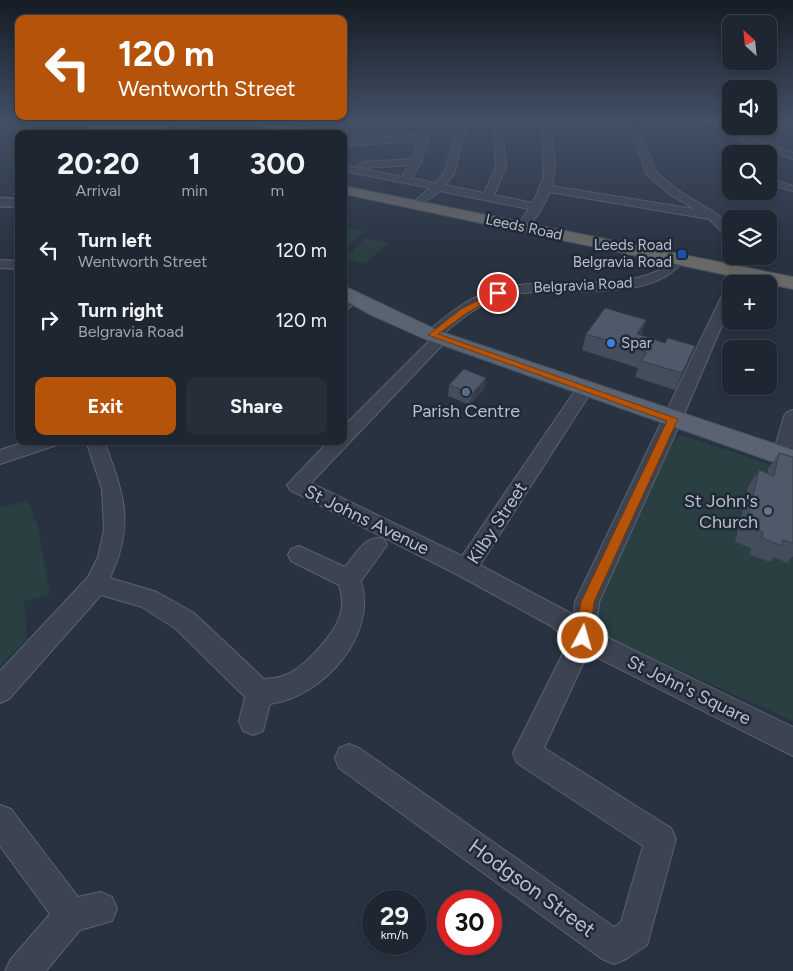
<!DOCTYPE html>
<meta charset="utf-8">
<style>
:root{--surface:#1e2631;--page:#262e39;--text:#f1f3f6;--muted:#a1a5ab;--line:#3c434d;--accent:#b45309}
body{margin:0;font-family:Figtree,sans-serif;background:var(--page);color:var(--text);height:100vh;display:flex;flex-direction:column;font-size:19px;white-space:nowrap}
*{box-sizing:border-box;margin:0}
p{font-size:16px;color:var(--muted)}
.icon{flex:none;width:28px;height:28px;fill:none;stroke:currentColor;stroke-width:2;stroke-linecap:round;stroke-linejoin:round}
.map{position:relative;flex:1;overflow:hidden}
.side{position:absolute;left:15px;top:130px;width:332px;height:315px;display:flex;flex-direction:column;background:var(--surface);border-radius:10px;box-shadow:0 2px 8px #0003,0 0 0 1px var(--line)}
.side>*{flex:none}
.banner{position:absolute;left:15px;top:15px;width:332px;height:105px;border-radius:10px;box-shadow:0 2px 8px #0003,0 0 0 1px var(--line);background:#b45309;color:#fff;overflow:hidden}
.needle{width:32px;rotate:333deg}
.tools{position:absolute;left:722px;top:15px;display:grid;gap:10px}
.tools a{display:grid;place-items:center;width:55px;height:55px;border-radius:10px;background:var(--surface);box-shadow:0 2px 8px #0003,0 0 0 1px var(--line);font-size:25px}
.speed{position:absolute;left:362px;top:890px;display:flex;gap:10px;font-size:25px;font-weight:700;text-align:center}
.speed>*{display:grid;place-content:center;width:65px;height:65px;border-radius:50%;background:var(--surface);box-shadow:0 2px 8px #0003,0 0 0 1px var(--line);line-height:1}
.speed small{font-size:12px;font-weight:400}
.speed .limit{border:8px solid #d22;background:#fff;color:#111}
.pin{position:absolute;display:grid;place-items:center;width:42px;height:42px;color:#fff;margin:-21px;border:2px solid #fff;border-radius:50%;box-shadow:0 1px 5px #0007}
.me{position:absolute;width:55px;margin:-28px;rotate:6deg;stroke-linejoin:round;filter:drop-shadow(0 0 4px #0008)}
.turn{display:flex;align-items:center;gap:18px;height:105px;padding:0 20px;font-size:22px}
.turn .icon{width:65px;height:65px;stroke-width:2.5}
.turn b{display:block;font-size:35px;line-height:42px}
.eta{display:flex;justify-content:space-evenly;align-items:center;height:85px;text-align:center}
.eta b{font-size:30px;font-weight:700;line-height:35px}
.button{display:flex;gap:10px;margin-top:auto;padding:10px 20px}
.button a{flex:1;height:58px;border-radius:10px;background:var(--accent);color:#fff;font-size:20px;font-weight:700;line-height:58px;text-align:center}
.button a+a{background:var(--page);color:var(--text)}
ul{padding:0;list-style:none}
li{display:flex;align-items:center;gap:15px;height:70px;padding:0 20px}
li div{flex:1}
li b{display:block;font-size:19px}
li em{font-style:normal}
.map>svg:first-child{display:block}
.green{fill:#2a3f42}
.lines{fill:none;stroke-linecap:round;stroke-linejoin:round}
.minor-casing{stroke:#5a626e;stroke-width:2}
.tertiary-casing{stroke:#5a626e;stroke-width:3}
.primary-casing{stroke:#464d5a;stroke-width:2}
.trunk-casing{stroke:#474f5b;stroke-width:2}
.minor{fill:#3c4451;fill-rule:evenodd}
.tertiary{fill:#3c4451;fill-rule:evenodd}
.primary{fill:#5a6371;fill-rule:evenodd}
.trunk{fill:#686865;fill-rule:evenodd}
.wall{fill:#434d5b}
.shaded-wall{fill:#373e4a}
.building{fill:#4e596a;stroke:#373e4a}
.route{fill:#b45309;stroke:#753606}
.transit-dot{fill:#1a4fb4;stroke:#202936;stroke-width:2}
.shop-dot{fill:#3f7fe0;stroke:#202936;stroke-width:2}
.service-dot{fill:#5c6f8a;stroke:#202936;stroke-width:2}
.worship-dot{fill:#6b7280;stroke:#202936;stroke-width:2}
.labels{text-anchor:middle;stroke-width:5;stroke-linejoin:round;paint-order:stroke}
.far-street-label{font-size:15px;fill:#b9bfcb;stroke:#202936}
.far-poi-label{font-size:15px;fill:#b9bfcb;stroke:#202936;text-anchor:end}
.poi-label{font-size:18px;fill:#b9bfcb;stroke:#202936}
.street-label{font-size:18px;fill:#b9bfcb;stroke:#202936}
.near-street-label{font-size:21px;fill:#b9bfcb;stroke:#202936}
</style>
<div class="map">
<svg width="793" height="971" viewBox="0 0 793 971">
<rect width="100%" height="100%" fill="#283241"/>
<!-- green -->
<g class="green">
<polygon points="184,119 214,119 201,125 206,134 182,134 178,127"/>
<polygon points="344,227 364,231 344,250"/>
<polygon points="366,238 388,243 365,264 344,259"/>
<polygon points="678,436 688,437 793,472 793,721 598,633 594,623 594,611 672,438"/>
<polygon points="28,500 38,527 50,594 24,602 27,639 0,666 0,508"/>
</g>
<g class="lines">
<defs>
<g id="minor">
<polygon points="342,119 399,119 395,122 290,128 286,125 290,122"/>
<path d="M 461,119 L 473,119 L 467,123 L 454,174 L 445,185 L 484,193 L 496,167 L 493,119 L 501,119 L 506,167 L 494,195 L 533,203 L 544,176 L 541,119 L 549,119 L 555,165 L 552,186 L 694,209 L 671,195 L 647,175 L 633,136 L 617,119 L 626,119 L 641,135 L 656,172 L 679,191 L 717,214 L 731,227 L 731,238 L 727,237 L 709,219 L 550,192 C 546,201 532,228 522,231 L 516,227 L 529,209 L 440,191 L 416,208 L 410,205 L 430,188 L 344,171 L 344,165 L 402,177 L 409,165 L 363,168 L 358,165 L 363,162 L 412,159 L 418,141 L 344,146 L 344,140 L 424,135 L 429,138 L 421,162 L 411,178 L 435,183 L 444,173 L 458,125 Z"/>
<polygon points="707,120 731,120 731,126 704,125 703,123"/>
<polygon points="769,120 784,122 793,128 793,135 779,126 769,126"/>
<polygon points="740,135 746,135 793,153 793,159 740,139"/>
<polygon points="769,178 793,186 793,191 769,185"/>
<path d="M 679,255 L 685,259 C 649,309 553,282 500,297 C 479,304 460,320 443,334 L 449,338 L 446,341 L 311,483 L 462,556 L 579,385 L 591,385 L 593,389 L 480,565 L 574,615 L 575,602 L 727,285 L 735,256 L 747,256 L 740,284 L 731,284 L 731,304 L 682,419 L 599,602 L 596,632 L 793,727 L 793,756 L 588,653 L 544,748 L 671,828 L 676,839 L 647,945 L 626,959 L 614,964 L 602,959 L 339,768 L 335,758 L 339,748 L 349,744 L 359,748 L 614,927 L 621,922 L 643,846 L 517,763 L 513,753 L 569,641 L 551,626 L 458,575 L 290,490 L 287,485 L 329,441 L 344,441 L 344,426 L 431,339 L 424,335 L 427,332 C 445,317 465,300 488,292 C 531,277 580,287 625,280 C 637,278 651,275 661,269 C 668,265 671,257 679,255 Z"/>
<polygon points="0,260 19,261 19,269 0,268"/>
<polygon points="354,294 361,298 349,308 344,309 344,299"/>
<polygon points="793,410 793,451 789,462 782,464 775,462 772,457 784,416 787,412"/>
<polygon points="28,441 59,441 57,445 0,464 0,450"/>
<path d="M 86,441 L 104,441 C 124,494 135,524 110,578 L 157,592 L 194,613 L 264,679 C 270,679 277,678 283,676 C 304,669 336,633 341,612 C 343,602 342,594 339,585 L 291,561 L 288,555 L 291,549 L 299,546 L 345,567 C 356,554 366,533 384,539 L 387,545 L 361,581 C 378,635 323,697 270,704 L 263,731 L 253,735 L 243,731 L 239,721 L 245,697 L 176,629 L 142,607 L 101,595 L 9,699 L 0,703 L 0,671 L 88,577 L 98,557 L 104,530 L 102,489 Z"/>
<polygon points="0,805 11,809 78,897 100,892 112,897 117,909 112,921 80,930 46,971 5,971 11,959 50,914 0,846"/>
</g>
<polygon id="tertiary" points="0,198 19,199 19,207 0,206"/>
<polygon id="primary" points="344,286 439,331 793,450 793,469 425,339 369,314 344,300"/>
<g id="trunk">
<polygon points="264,119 290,121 296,125 290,129 260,126 258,123"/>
<polygon points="344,186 793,277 793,289 344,194"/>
</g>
</defs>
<!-- minor casing -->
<use href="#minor" class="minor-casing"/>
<!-- tertiary casing -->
<use href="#tertiary" class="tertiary-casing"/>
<!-- primary casing -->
<use href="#primary" class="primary-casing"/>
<!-- trunk casing -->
<use href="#trunk" class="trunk-casing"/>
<!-- minor -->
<use href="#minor" class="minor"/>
<!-- tertiary -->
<use href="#tertiary" class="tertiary"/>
<!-- primary -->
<use href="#primary" class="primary"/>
<!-- trunk -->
<use href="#trunk" class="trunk"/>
</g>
<!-- wall -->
<g class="wall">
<polygon points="646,320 641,335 665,343 695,346 675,390 635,377 638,368 582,350 586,334"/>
<polygon points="486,378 484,389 470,405 448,396 449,385"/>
<polygon points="779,453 793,457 793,556 787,563 774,557 770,562 750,555 751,548 735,542 748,487 759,470 768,473 768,469"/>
</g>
<!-- shaded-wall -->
<g class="shaded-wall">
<polygon points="158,121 160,130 165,123 168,134 157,134 156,123"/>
<polygon points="646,320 640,336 637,334"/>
<polygon points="695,346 688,363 675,390 682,373"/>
<polygon points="486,378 484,389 470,405 472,394"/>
</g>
<!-- building -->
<g class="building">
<polygon points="98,121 158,121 156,123 165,123 157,134 85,134"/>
<polygon points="605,308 646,320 637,334 665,343 668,338 695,346 682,373 641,361 647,352 586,334"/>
<polygon points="464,369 486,378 472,394 449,385"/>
<polygon points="779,453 793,457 793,543 783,540 782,546 762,538 763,532 746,525 759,470 774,476"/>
</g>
<!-- sky -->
<linearGradient id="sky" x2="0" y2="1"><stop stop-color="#161c24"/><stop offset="0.47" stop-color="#424f65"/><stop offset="1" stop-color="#424f65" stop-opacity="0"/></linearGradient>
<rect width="793" height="255" fill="url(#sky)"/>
<!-- route -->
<polygon class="route" points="495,292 502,293 467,313 438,334 678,419 594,602 590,638 588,643 583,645 578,643 576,638 581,602 667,421 428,335 461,309"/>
<!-- markers -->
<rect class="transit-dot" x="677" y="249" width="10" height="10" rx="2.5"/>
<circle class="shop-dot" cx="611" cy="343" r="5"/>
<circle class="service-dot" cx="466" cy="392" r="5"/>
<circle class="worship-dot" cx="768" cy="511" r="5"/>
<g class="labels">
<!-- far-street labels -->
<g class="far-street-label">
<text transform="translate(524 227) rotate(12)" y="5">Leeds Road</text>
<text transform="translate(583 285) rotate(-3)" y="5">Belgravia Road</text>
</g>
<!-- far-poi labels -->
<g class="far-poi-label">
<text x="672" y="250">Leeds Road<tspan x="672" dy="17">Belgravia Road</tspan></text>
<text x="621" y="348" text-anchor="start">Spar</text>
</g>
<!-- poi labels -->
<g class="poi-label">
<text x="466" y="417">Parish Centre</text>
<text x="758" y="507" text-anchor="end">St John's<tspan x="758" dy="21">Church</tspan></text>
</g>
<!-- street labels -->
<g class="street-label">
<text transform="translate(367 520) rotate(26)" y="6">St Johns Avenue</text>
<text transform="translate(497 523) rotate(-57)" y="6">Kilby Street</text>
<text transform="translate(689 690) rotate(26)" y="6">St John's Square</text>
</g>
<!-- near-street labels -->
<g class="near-street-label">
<text transform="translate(532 888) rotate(36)" y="7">Hodgson Street</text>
</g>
</g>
</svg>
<div class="tools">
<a><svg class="needle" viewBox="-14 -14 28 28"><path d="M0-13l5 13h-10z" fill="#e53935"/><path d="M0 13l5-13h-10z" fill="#a1a5ab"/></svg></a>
<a><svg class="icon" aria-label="sound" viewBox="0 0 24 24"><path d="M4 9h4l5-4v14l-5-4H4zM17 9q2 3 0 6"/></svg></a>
<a><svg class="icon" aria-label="search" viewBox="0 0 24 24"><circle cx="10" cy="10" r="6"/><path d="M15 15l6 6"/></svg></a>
<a><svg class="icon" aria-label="layers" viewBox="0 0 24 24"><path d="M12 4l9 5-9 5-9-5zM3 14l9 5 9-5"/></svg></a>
<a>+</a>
<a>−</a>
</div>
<div class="speed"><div>29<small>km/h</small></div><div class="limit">30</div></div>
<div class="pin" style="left:498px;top:293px;background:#d93025"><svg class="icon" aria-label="arrive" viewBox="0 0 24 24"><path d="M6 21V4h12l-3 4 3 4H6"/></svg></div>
<svg class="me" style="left:583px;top:638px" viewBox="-20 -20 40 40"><circle r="17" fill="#b45309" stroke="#fff" stroke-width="3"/><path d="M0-11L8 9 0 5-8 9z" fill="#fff"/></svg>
<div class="banner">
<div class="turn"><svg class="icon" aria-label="left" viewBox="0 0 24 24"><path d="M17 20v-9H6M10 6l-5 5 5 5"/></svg><div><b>120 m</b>Wentworth Street</div></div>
</div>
<section class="side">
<div class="eta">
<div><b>20:20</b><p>Arrival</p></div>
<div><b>1</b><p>min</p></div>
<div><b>300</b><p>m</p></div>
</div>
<ul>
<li><svg class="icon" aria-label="left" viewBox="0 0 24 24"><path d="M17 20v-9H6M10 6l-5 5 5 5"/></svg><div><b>Turn left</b><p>Wentworth Street</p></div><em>120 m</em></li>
<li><svg class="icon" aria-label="right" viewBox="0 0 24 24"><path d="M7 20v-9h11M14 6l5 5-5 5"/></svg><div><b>Turn right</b><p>Belgravia Road</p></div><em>120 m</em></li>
</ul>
<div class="button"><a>Exit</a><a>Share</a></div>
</section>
</div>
